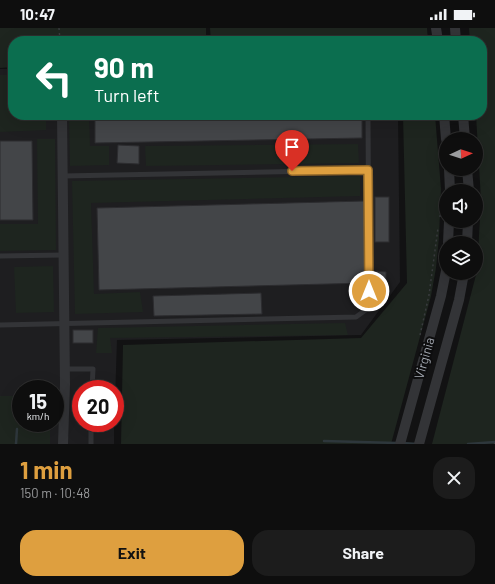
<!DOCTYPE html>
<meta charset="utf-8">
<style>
:root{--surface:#0e0e0e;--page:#1c1c1c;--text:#f1f3f6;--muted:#9b9c9e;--line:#2e2e2e;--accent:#de9f3f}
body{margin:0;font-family:Barlow,sans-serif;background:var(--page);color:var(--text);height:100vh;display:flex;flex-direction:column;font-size:15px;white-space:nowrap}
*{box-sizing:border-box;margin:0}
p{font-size:13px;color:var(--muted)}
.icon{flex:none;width:22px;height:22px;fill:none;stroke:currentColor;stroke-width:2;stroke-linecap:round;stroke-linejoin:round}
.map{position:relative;height:416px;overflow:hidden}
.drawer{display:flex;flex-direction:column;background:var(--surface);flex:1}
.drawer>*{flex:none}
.top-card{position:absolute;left:8px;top:8px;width:479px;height:84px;border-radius:16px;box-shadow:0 4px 16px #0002,0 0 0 1px var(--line);background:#0b6e4f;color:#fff;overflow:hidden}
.needle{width:26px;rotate:87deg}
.fabs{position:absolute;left:439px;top:104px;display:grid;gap:8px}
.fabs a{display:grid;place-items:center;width:44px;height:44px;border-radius:50%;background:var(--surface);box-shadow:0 4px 16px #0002,0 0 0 1px var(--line);font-size:20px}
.speed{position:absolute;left:12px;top:352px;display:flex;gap:8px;font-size:20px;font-weight:700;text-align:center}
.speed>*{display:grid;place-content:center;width:52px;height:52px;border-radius:50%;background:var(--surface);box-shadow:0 4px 16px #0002,0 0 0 1px var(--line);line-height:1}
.speed small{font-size:10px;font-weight:400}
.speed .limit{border:6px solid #d22;background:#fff;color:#111}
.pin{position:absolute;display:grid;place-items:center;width:34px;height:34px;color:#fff;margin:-41px -17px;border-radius:50% 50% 50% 0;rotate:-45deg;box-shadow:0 0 4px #0007}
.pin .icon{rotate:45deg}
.me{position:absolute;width:44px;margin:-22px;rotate:0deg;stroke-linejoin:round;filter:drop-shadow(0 0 3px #0008)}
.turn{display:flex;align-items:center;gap:14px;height:84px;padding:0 20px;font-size:18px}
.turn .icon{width:52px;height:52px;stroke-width:2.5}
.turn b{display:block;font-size:28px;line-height:34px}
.round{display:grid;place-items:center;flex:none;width:42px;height:42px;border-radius:16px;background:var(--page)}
.headline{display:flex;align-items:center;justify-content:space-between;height:68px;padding:0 20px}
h1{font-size:24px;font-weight:700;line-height:30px;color:var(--accent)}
.action{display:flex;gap:8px;margin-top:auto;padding:8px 20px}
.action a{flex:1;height:46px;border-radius:16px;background:var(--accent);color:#111;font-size:16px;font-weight:700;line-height:46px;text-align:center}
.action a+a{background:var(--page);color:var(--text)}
.status{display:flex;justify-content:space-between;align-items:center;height:28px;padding:0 20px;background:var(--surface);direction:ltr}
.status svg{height:11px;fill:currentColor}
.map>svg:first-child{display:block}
.built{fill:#1e1e20;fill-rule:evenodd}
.green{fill:#1e251f}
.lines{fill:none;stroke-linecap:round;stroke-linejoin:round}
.stream{stroke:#2e373c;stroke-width:2.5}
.building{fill:#434548;stroke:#2c2c2f}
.path{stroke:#393b3e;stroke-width:1.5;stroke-dasharray:2 3;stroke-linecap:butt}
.service{stroke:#333437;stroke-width:5}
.minor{stroke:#333437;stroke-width:10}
.route-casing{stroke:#906729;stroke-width:10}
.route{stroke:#de9f3f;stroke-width:7}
.labels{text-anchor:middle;stroke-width:4;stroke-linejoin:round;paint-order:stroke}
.street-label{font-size:13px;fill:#a4a9b2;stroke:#0d0d0e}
</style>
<div class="status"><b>10:47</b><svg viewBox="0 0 49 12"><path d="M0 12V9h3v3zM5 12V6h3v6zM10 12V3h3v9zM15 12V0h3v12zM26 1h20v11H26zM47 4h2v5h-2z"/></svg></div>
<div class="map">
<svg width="495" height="416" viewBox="0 0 495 416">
<rect width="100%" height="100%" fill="#121213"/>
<!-- built -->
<path class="built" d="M 0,41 L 13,41 L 13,87 L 398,87 L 400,254 L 361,307 L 117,312 L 115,373 L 115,361 L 81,361 L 81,395 L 114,395 L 114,416 L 0,416 ZM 21,361 L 55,361 L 55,395 L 21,395 Z"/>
<!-- green -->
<g class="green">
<polygon points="0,0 206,0 206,13 13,13 13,39 0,40"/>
<polygon points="210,0 427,0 428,13 211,13"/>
<polygon points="469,0 495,0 495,416 432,416 477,243 481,172 476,87 482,87 482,13 470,13"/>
<polygon points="0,47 13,47 13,87 46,87 46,102 0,104"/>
<polygon points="69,87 89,87 90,118 109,118 109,137 70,138"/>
<polygon points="403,87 435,87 441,161 439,209 436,240 431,268 391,416 121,416 123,317 361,310 407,255"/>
<polygon points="37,111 55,111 56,222 0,223 0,196 38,196"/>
<polygon points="358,116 359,135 146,138 145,118"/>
<polygon points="360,148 360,168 91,175 94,266 140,264 143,284 75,286 72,153"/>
<polygon points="53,238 54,284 16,285 14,239"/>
<polygon points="345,295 348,307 110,310 112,325 96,325 98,300"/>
<polygon points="0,368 21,368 21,395 50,395 50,416 0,416"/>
</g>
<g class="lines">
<!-- stream -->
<g class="stream">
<polyline points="324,413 397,415"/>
<polyline points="402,415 417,416"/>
<polyline points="16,416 17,401"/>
<polyline points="468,416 495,414"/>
</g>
</g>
<!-- building -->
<g class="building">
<polygon points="95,87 362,87 362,110 95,115"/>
<polygon points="0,113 32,113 33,192 0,192"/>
<polygon points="118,117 139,118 139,136 117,135"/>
<rect x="375" y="169" width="14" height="45"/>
<polygon points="364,173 366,255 99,262 97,180"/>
<polygon points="376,243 386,244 386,275 375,275"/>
<polygon points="261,265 262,286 154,288 153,268"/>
<rect x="73" y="302" width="20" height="13"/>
</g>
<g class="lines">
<!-- path -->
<g class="path">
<polyline points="59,0 60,13"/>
<polyline points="440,119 442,135"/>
<polyline points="440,189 442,167"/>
<polyline points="420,307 429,267 438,200"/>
<polyline points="494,416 495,415"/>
</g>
<!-- service -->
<g class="service">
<polyline points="63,148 368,142"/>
<polyline points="0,228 63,227"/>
<polyline points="0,297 356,289 367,281 369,263 368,87"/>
<polyline points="64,341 93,341 92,361"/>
<polyline points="91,416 91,395"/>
</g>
<!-- minor -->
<g class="minor">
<polyline points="436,0 438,13"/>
<polyline points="455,0 456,13"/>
<polyline points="62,87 65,356 63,416"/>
<polyline points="444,87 446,111"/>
<polyline points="463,87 465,111"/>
<polyline points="449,141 450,163"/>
<polyline points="467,141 469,163"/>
<polyline points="448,215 449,193"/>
<polyline points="467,215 468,193"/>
<polyline points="400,416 441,268 446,243"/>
<polyline points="419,416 459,272 464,245"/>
</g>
</g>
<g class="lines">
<defs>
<polyline id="route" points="292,143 368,142 369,263"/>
</defs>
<!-- route casing -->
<use href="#route" class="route-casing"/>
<!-- route -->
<use href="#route" class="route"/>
</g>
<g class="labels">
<!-- street labels -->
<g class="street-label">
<text transform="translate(424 330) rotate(-74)" y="5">Virginia</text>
</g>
</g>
</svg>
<div class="fabs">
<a><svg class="needle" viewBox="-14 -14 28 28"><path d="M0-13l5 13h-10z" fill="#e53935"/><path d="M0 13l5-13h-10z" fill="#9b9c9e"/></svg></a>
<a><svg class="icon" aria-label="sound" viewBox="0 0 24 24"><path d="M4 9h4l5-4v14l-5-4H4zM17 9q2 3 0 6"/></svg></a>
<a><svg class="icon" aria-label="layers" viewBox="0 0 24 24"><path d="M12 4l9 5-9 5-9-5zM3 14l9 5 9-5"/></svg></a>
</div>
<div class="speed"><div>15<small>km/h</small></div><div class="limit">20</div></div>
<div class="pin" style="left:292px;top:143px;background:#d93025"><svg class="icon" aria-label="arrive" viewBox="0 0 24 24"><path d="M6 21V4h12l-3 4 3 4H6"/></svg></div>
<svg class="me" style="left:369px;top:263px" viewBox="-20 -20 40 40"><circle r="17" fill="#de9f3f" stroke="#fff" stroke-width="3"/><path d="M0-11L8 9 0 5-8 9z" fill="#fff"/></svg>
<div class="top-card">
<div class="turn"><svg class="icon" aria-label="left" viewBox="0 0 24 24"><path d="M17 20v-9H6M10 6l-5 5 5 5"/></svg><div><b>90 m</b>Turn left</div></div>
</div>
</div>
<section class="drawer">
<div class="headline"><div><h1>1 min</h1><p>150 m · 10:48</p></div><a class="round"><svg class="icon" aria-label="close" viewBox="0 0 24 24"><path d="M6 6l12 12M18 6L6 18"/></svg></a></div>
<div class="action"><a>Exit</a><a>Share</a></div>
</section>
